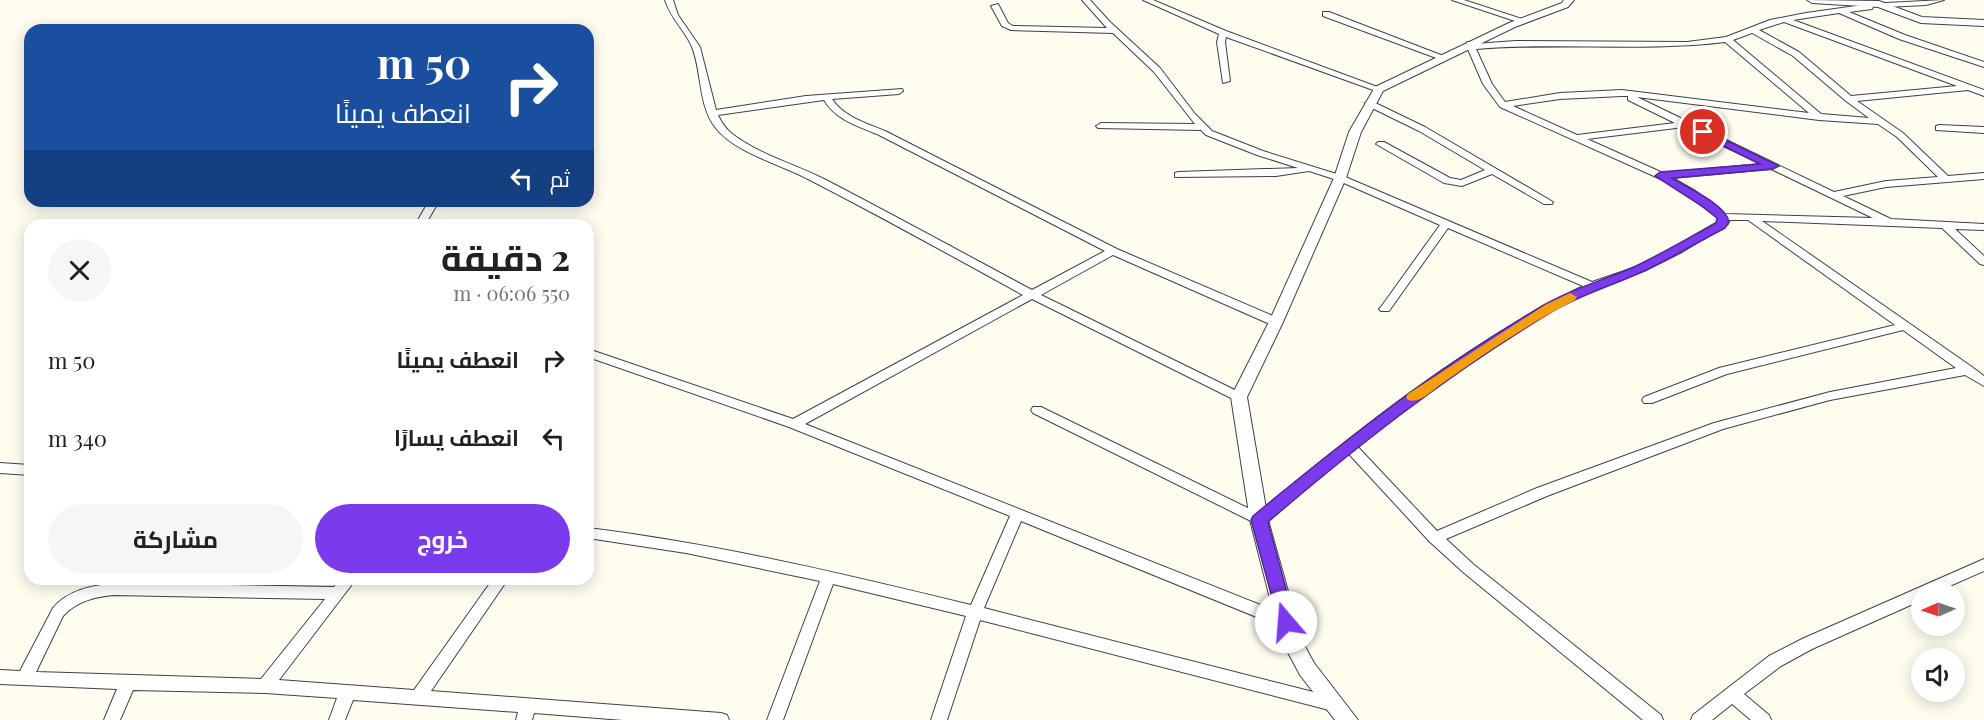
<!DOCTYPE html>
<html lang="ar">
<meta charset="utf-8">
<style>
:root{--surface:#fff;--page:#f6f6f6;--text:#202124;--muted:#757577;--accent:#7c3aed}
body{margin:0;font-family:"Playfair Display",Cairo,serif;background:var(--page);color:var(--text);direction:rtl;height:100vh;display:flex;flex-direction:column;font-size:22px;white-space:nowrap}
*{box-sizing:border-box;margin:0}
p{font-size:20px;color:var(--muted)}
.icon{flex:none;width:33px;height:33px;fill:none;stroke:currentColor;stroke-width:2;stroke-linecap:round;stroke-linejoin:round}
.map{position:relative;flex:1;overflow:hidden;direction:ltr}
.drawer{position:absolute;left:24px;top:219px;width:570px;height:366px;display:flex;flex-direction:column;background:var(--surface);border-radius:18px;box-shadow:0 3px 15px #0003;direction:rtl}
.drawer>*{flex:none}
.top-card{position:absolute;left:24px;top:24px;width:570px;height:183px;border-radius:18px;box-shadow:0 3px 15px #0003;direction:rtl;background:#1a4fa0;color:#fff;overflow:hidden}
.needle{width:39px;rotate:268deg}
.fabs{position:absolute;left:1911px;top:582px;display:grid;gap:12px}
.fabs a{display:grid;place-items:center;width:54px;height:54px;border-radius:50%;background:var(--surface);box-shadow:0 3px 15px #0003;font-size:30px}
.pin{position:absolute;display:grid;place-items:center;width:51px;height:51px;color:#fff;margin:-26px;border:3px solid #fff;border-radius:50%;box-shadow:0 2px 6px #0007}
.me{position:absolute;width:66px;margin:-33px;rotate:342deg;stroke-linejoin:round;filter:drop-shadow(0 0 4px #0008)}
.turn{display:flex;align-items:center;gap:21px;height:126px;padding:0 24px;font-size:27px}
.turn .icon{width:78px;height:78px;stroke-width:2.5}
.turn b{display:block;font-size:42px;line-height:51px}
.then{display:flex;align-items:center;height:57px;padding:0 24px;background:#0003;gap:12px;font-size:22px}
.round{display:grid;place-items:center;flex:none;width:63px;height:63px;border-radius:32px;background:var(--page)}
.headline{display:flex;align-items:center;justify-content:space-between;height:102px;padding:0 24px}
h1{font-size:36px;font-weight:700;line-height:45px}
.action{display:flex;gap:12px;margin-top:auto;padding:12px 24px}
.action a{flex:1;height:69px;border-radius:36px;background:var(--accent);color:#fff;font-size:24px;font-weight:700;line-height:69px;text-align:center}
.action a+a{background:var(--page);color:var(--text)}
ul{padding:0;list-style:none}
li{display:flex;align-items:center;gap:18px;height:78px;padding:0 24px}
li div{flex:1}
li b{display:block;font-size:22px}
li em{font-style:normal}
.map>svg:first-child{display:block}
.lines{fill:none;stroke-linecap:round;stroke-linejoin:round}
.minor-casing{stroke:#414141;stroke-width:2}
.tertiary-casing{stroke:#414141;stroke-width:2}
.minor{fill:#fff;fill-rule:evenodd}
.tertiary{fill:#fff;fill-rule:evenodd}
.route{fill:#7c3aed;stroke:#51269a;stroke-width:1.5}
.slow{fill:#f59e0b}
</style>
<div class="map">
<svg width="1984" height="720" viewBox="0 0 1984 720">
<rect width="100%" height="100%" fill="#fffdf0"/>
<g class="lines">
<defs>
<g id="minor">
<path d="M 665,0 L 673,0 L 678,15 L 700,47 L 716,110 L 806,96 L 902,89 L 903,91 L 899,94 L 832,99 C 844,117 866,123 885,131 L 1117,249 L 1280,319 L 1282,322 L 1280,325 L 1272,325 L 1113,255 L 1041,295 L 1243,394 L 1245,397 L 1243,400 L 1235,400 L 1032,299 L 805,424 L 1291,617 L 1294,622 L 1291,627 L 1286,628 L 1281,627 L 1021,521 L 984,608 L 1333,697 L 1339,699 L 1341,704 L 1339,709 L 1333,711 L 980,620 L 947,720 L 931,720 L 966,616 L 833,584 L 783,720 L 767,720 L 820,581 L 686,553 L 588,538 L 588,528 C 718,544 844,574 971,605 L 1010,516 L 789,427 L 588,357 L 588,349 L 793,419 L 1023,295 C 952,256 882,217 810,180 C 782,165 733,152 715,127 C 698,104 702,72 692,47 C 685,30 672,21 665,0 ZM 824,100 C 836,120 858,126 879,135 L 1105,251 L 1032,290 C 963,253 895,216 826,180 C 795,164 759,155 731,133 C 725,128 721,122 718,115 Z"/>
<path d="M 1082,0 L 1090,0 L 1110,22 L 1160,68 L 1195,114 L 1212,131 L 1263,151 L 1343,176 L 1592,282 L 1636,267 L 1674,248 L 1719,221 L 1718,218 L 1686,194 L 1665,181 L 1500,107 L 1483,84 L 1467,47 L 1467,42 L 1473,42 L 1474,44 L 1516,41 L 1687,42 L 1726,37 L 1770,20 L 1806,13 L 1863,5 L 1862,1 L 1868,1 L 1873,7 L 1872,9 L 1849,12 L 1905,35 L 1984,62 L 1984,67 L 1899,39 L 1839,13 L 1793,20 L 1984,90 L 1984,96 L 1968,90 L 1857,101 L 1903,133 L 1948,176 L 1984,173 L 1984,179 L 1886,187 L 1843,196 L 1891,219 L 1984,224 L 1984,230 L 1955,229 L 1984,256 L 1984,265 L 1980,264 L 1942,228 L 1762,221 L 1972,367 L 1984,376 L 1984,386 L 1965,375 L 1830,400 L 1723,429 L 1547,496 L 1446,539 L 1473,564 L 1661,715 L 1663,720 L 1643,720 L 1463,572 L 1430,542 L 1348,453 L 1264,524 L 1259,525 L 1033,413 L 1031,410 L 1033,407 L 1041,407 L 1258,513 C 1359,429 1464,345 1583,286 L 1448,228 L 1389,311 L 1381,311 L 1379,309 L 1381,307 L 1440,225 L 1337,180 L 1309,171 L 1276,176 L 1175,177 L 1175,173 L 1178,172 L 1298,168 L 1257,155 L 1206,135 L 1201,130 L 1098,128 L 1096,126 L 1101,123 L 1195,124 L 1154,72 L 1113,33 L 1011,30 L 1002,26 L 991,6 L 998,4 L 1008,23 L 1013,26 L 1107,28 ZM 1784,22 L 1957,86 L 1851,96 L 1799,52 L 1759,30 ZM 1752,33 L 1793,56 L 1846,101 L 1869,118 L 1821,114 L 1733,40 ZM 1725,42 L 1809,113 L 1622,90 L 1560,93 L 1505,102 L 1492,84 L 1476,49 C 1559,42 1643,52 1725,42 ZM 1622,96 L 1628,96 L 1628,100 L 1675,123 L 1577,135 L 1513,106 L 1560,99 ZM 1637,97 L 1819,120 L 1878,124 L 1897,137 L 1938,177 L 1886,181 L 1834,192 ZM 1684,127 L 1761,164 L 1663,173 L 1587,139 ZM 1771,169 L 1873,218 L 1725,214 L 1694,190 L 1673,178 ZM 1729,220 L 1748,220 L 1895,325 L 1719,368 L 1644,397 L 1642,400 L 1644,403 L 1652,403 L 1727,374 L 1903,330 L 1956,368 L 1830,392 L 1714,423 L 1537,488 L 1437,531 L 1357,446 L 1461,369 L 1554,309 L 1596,288 L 1644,271 L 1682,252 L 1728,224 Z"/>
<polygon points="1143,0 1153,0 1226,31 1383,89 1376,91 1226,37 1225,42 1230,81 1223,83 1217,42 1219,34"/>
<polygon points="1452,0 1464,0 1528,21 1521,23"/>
<polygon points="1944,0 1926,5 1886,7 1882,5 1886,3"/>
<polygon points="1323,12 1329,12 1446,57 1439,59 1323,16"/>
<polygon points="1369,100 1425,127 1553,202 1552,204 1544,204 1492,174 1462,186 1444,183 1376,144 1378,142 1384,142 1450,178 1461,180 1485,170 1419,131 1366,105 1365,103"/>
<polygon points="1939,125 1984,127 1984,133 1936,130 1936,126"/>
<polygon points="429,201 439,201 425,225 415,225"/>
<polygon points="0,463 30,465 30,475 0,473"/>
<polygon points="1984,559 1984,571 1936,592 1922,592 1922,600 1812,649 1781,666 1744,694 1769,715 1771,720 1751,720 1732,704 1712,720 1691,720 1693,715 1769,656 1802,639"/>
<path d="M 340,579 L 356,579 L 279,680 L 414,690 L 493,579 L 508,579 L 431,691 L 721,713 L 727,715 L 729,720 L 623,720 L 534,713 L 532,720 L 516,720 L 518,712 L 353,700 L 345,720 L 329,720 L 337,698 L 265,693 L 133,690 L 120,720 L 104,720 L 117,689 L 0,684 L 0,670 L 20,671 L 53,608 C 68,590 91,586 114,583 L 334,587 ZM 114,595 L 325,599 L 261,679 L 36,672 L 63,616 C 77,601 94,597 114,595 Z"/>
</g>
<g id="tertiary">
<polygon points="1564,0 1574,0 1568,7 1515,27 1383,91 1361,132 1346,178 1283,322 1247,397 1268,520 1302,641 1314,663 1358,720 1335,720 1300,675 1283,643 1276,622 1250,520 1231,397 1269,322 1334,178 1349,132 1375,87 1509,23 1562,3"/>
<polygon points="1807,0 1879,1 1922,17 1984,20 1984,26 1921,23 1878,7 1812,3"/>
</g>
</defs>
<!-- minor casing -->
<use href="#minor" class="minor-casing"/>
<!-- tertiary casing -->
<use href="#tertiary" class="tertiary-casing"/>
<!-- minor -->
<use href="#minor" class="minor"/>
<!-- tertiary -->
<use href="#tertiary" class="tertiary"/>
</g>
<!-- route -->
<path class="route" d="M 1703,129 L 1779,166 L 1773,169 L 1672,178 C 1686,187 1727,205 1729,222 L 1725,228 C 1698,242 1672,258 1644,271 C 1614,285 1582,294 1553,311 C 1451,372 1358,445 1268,522 L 1295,622 L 1292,627 L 1286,629 L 1280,627 L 1251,520 L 1253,516 C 1346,439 1440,366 1544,305 C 1573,288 1605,280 1636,266 C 1663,253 1690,237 1716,223 L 1717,218 L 1702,206 L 1655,176 L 1660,172 L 1760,164 L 1699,134 L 1697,132 Z"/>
<!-- slow -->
<path class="slow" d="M 1570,293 L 1577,297 L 1575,300 C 1528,324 1483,354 1440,385 C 1431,391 1420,404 1408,400 L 1406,397 L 1408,394 L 1545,305 Z"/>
</svg>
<div class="fabs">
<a><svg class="needle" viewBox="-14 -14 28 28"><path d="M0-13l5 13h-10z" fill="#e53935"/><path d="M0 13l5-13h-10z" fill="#757577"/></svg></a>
<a><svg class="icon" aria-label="sound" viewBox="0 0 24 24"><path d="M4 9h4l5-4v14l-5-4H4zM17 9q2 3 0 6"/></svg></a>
</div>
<div class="pin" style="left:1703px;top:132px;background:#d93025"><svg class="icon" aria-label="arrive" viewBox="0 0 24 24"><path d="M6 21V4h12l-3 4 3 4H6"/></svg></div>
<svg class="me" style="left:1286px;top:622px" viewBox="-20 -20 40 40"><circle r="19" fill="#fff"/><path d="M0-13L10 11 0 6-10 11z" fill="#7c3aed"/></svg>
<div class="top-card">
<div class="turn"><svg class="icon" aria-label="right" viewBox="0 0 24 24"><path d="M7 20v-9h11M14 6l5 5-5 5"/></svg><div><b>50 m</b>انعطف يمينًا</div></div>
<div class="then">ثم<svg class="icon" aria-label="left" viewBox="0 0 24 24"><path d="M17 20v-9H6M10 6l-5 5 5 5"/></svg></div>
</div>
<section class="drawer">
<div class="headline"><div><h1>2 دقيقة</h1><p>550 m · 06:06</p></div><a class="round"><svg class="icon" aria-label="close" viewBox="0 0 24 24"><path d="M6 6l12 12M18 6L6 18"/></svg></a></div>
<ul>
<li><svg class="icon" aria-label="right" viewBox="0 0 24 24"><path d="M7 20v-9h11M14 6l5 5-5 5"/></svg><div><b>انعطف يمينًا</b></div><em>50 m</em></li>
<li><svg class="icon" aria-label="left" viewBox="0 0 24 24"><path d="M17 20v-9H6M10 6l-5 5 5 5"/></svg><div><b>انعطف يسارًا</b></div><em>340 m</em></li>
</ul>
<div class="action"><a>خروج</a><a>مشاركة</a></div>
</section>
</div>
